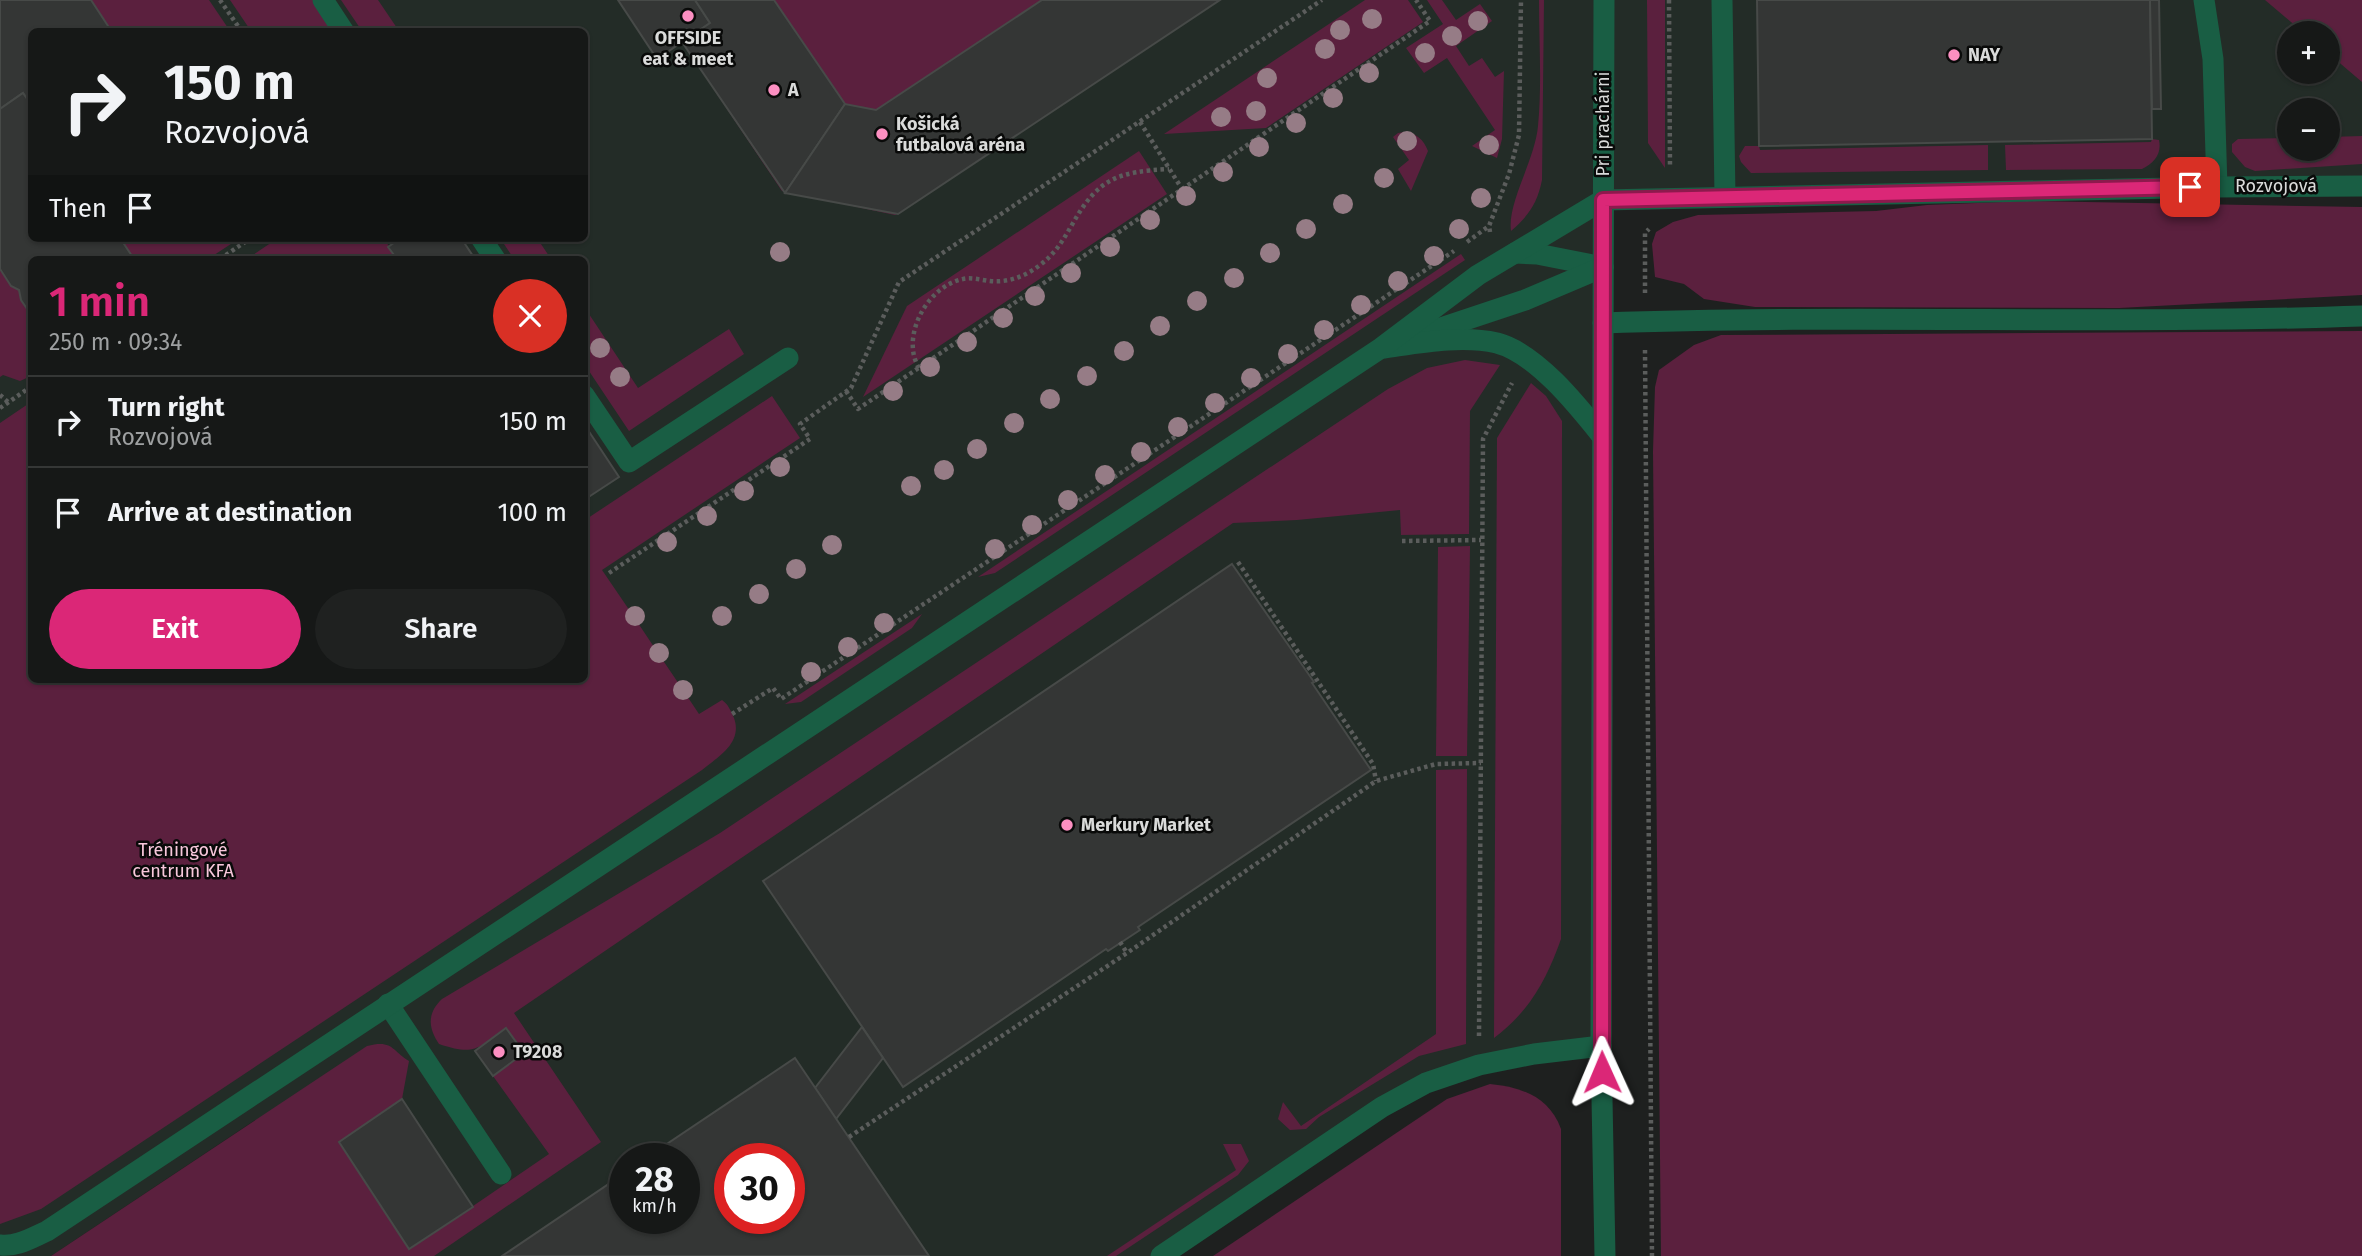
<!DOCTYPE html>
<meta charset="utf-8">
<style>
:root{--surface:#161817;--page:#1f2120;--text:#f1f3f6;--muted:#9ea0a1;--line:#353736;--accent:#db2777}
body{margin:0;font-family:"Fira Sans",sans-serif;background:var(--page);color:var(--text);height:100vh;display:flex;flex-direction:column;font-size:26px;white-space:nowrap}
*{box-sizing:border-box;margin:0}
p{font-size:23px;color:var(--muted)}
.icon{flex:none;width:38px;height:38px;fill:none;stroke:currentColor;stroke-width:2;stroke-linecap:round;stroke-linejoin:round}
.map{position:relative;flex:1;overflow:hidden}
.panel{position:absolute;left:28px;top:256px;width:560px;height:427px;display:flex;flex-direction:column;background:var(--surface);border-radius:10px;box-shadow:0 2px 5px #0004,0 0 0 2px var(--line)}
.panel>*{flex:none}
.hud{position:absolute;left:28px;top:28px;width:560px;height:214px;border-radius:10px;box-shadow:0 2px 5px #0004,0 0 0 2px var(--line);background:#161817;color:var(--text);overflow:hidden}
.controls{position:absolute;left:2277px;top:21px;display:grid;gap:14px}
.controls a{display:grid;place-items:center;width:63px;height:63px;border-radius:50%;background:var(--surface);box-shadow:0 2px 5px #0004,0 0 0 2px var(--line);font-size:35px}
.speed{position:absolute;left:609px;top:1143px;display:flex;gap:14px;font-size:35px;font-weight:700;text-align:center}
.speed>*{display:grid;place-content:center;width:91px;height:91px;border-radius:50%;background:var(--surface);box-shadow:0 2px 5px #0004,0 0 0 2px var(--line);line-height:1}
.speed small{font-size:18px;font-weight:400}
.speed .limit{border:10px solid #d22;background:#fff;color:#111}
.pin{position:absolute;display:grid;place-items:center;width:60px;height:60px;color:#fff;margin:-30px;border-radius:14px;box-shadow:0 4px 10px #0006}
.me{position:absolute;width:77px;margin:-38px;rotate:359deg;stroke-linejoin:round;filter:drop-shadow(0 0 5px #0008)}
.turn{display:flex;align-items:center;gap:24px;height:147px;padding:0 21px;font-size:32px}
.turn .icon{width:91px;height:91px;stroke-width:2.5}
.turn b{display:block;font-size:49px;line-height:60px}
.then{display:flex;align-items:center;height:66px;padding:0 21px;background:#0003;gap:14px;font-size:26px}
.round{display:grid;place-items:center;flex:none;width:74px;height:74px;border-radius:37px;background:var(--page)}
.summary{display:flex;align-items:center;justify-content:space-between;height:119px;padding:0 21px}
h1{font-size:42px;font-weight:600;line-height:52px;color:var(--accent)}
.action{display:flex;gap:14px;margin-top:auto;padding:14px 21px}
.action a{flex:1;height:80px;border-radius:42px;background:var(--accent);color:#fff;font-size:28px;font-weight:600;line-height:80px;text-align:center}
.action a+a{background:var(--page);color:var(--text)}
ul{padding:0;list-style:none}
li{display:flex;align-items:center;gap:21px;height:91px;padding:0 21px;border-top:2px solid var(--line)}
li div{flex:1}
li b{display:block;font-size:26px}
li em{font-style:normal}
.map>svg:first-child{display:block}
.built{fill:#232c27;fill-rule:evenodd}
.green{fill:#5b203e}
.building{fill:#343635;stroke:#474a48;stroke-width:2;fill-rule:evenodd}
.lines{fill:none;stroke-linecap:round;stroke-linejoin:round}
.path{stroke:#5b5d5c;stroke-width:4.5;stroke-dasharray:3.5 3.5;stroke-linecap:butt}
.lane{stroke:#195e44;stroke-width:21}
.street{stroke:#195e44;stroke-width:21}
.tree{fill:#967c86}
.route-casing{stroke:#8e194d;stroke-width:18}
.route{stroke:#db2777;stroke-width:12}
.poi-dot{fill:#fc8fc1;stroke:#090a09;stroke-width:2.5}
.labels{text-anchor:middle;stroke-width:5;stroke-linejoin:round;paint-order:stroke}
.poi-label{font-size:18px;font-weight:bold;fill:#dadbda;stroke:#090a09;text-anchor:start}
.street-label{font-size:18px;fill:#dadbda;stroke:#090a09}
.park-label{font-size:18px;fill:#f8c7db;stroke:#090a09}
</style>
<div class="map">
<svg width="2362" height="1256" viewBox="0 0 2362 1256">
<rect width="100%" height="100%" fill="#1e201f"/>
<!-- built -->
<path class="built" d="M 0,0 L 2362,0 L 2362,186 L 1603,200 L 1601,1046 L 1451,1072 L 1161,1256 L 344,1256 L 255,1120 L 51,1256 L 0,1256 ZM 32,32 L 584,32 L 584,238 L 32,238 ZM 2289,33 L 2328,33 L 2328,72 L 2289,72 ZM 2289,110 L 2328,110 L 2328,149 L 2289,149 ZM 32,259 L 584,259 L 584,679 L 32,679 ZM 625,1158 L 684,1158 L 684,1218 L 625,1218 ZM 730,1158 L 789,1158 L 789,1218 L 730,1218 Z"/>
<!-- green -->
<g class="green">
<polygon points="91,0 209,0 230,31 112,31"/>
<polygon points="230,0 318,0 339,31 251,31"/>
<polygon points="341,0 378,0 399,31 362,31"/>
<polygon points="618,0 1220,0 895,215 782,191 682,42 657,59"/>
<polygon points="1365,0 1408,0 1423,22 1266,128 1164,134"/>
<polygon points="1427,0 1442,0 1456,20 1480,4 1492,21 1456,46 1469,66 1482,58 1495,77 1504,71 1502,139 1497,158 1472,146 1495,130 1447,58 1424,73 1406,48 1443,24"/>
<path d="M 1539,0 L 1544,0 L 1542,180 C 1537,204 1529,215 1511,231 C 1507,203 1535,160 1538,126 C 1542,85 1539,42 1539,0 Z"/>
<polygon points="1647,0 1665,0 1665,168 1648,143"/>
<polygon points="2265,0 2362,0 2362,82 2328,53 2328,33 2304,33"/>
<path d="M 1398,133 C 1413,130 1423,138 1428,151 L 1411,191 L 1398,169 L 1409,160 L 1393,137 Z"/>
<polygon points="2362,136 2362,164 2255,171 2245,167 2232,152 2232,144 2238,139 2289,138 2289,149 2328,149 2328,137"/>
<path d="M 2152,139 L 2159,140 C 2162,154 2154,163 2142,169 L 2006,170 L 2005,145 L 2151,142 Z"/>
<polygon points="1988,145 1988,170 1751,173 1741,162 1739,156 1745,146 1759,146 1760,150"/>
<polygon points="1139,151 1167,194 863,397 907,306"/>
<polygon points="2027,201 2362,207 2362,295 2119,308 1755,307 1704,299 1684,284 1655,277 1652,244 1656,232 1673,222 1698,215 1876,211 1927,205"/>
<polygon points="120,238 240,238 208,259 134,259"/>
<polygon points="278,238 383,238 389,246 401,238 475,259 247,259"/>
<polygon points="500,238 537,238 551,259 514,259"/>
<polygon points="1461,254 1465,260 995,573 978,577"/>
<polygon points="0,270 11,286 19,290 21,300 31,316 31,376 20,381 3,375 0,377"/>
<polygon points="585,308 638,388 729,329 744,354 629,431 585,365"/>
<polygon points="2362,331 2362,1256 1661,1256 1653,451 1655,387 1659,370 1694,345 1721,335"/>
<path d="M 1465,360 L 1500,365 L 1470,411 L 1469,534 L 1401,535 L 1400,510 L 1297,520 L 1233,523 L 514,1013 L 601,1142 L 434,1256 L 51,1256 L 367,1046 C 393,1039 392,1051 409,1061 L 402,1099 L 410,1249 L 549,1154 L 493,1076 L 524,1053 L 505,1028 C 477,1049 475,1056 439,1044 C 428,1028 427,1013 442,999 L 720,833 L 1388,389 L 1427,368 Z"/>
<path d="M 1531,383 L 1546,396 L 1562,421 L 1561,939 C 1547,979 1529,1012 1494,1038 L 1497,438 Z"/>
<path d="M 772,396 L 800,438 L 602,570 L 632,614 L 631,618 L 636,620 L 656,650 L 656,655 L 660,656 L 681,687 L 680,692 L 685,693 L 699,714 L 722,700 C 728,704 731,711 734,718 C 743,743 718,757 702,770 L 41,1209 L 0,1224 L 0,423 L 31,402 L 32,679 L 584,679 L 585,520 Z"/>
<polygon points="1470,546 1467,756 1436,756 1438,547"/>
<polygon points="922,614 912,628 801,702 785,704"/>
<polygon points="1467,769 1466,1044 1419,1056 1319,1117 1306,1129 1290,1130 1278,1119 1283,1102 1301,1126 1436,1034 1436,770"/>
<path d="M 1490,1084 C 1522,1087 1549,1097 1561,1129 L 1561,1256 L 1213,1256 L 1447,1099 Z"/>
<polygon points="1223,1144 1241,1144 1249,1161 1238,1175 1116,1256 1107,1256 1236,1170"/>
</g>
<!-- building -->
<g class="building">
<polygon points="0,0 91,0 112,32 32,32 32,106 23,93 0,109"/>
<polygon points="618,0 695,0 710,23 657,59"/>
<polygon points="695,0 774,0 845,104 785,193 682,42 710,23"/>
<polygon points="1042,0 1220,0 898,214 785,193 845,104 876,110"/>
<polygon points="1757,0 2150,0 2152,139 1759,146"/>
<polygon points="2150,0 2159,0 2161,109 2152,109"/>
<polygon points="23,93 32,106 32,238 120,238 134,259 32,259 32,316 21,300 19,290 11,286 0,269 0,109"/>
<polygon points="401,238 461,238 475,259 397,259 388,247"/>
<polygon points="584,424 619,477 584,500"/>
<polygon points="1232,564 1314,682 1312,683 1371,770 1138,927 1140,930 1108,951 1106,949 903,1087 763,881"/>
<polygon points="862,1027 883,1058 836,1119 815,1088"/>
<polygon points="506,1028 524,1053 493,1076 475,1051"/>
<path d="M 795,1058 L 929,1256 L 502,1256 L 625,1173 L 625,1218 L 684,1218 L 684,1158 L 646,1158 ZM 730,1158 L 789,1158 L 789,1218 L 730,1218 Z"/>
<polygon points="402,1099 473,1207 409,1249 339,1142"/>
</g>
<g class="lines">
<!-- path -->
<g class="path">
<polyline points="220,0 242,32"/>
<polyline points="1669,0 1670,168"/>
<polyline points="1140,122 1182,189"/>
<polyline points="1490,232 1489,226 1509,174 1519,135 1521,0"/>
<polyline points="1467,242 1489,226"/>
<polyline points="220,259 251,238"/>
<polyline points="1645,293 1645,233 1649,229"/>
<polyline points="1645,350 1652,1256"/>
<path d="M 919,368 C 900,337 927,286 963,279 C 971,277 981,280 990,281 C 1008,283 1026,276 1040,265 C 1055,254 1064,239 1073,223 C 1099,177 1119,172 1169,169"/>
<polyline points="846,391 858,409 1430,21 1416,0"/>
<polyline points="0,395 8,402"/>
<polyline points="0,408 32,386"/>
<polyline points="1402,541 1481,540"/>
<polyline points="1238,562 1373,764 1376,781"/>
<polyline points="609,573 810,439 800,424 851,388 899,282 1322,0"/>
<polyline points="732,714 773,688 781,699 1454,251"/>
<polyline points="1120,942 1127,953"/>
<polyline points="1479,1036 1483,439 1512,383"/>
<polyline points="849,1137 1127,953 1376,781 1436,764 1481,763"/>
</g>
<!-- lane -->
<g class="lane">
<polyline points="323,0 344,32"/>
<polyline points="1722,0 1725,197"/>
<polyline points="2204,0 2213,59 2217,187"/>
<polyline points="481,238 495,259"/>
<polyline points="1515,253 1537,254 1603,267"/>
<path d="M 1603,323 C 1856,314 2109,325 2362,316"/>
<polyline points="1420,335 1525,300 1603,267"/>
<path d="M 1384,348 C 1420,343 1461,335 1497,343 C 1536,353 1578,406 1602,436"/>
<polyline points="584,395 629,462 788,358"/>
<polyline points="388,1004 501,1174"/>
<path d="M 0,1245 C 17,1247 31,1238 47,1231 L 1381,348 L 1478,275 L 1603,200 L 2217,187 L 2362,186"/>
<polyline points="1161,1256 1382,1107 1426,1083 1479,1065 1534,1054 1601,1046"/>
</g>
<!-- street -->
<polyline class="street" points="1604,0 1601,1046 1605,1256"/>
</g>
<!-- trees -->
<g class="tree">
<circle cx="1372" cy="19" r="10"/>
<circle cx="1478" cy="21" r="10"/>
<circle cx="1340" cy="30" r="10"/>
<circle cx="1452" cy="36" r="10"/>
<circle cx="1325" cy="49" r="10"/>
<circle cx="1425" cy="53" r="10"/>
<circle cx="1369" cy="73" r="10"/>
<circle cx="1267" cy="78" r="10"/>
<circle cx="1333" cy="98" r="10"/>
<circle cx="1256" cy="111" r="10"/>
<circle cx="1221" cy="117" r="10"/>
<circle cx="1296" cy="123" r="10"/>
<circle cx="1407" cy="141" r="10"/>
<circle cx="1489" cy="145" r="10"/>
<circle cx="1259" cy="147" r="10"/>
<circle cx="1223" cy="172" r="10"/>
<circle cx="1384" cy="178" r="10"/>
<circle cx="1186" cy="196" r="10"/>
<circle cx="1481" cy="198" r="10"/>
<circle cx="1343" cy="204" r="10"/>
<circle cx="1150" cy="220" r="10"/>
<circle cx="1306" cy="229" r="10"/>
<circle cx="1459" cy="229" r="10"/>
<circle cx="1110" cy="247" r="10"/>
<circle cx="780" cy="252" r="10"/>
<circle cx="1270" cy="253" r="10"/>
<circle cx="1434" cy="256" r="10"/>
<circle cx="1071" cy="273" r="10"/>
<circle cx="1234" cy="278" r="10"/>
<circle cx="1398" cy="281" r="10"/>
<circle cx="1035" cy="296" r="10"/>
<circle cx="1197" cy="301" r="10"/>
<circle cx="1361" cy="305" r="10"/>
<circle cx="1003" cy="318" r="10"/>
<circle cx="1160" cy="326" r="10"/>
<circle cx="1324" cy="330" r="10"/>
<circle cx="967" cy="342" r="10"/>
<circle cx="600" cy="348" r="10"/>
<circle cx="1124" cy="351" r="10"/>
<circle cx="1288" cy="354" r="10"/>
<circle cx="930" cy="367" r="10"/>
<circle cx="1087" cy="376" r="10"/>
<circle cx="620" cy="377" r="10"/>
<circle cx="1251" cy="378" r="10"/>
<circle cx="893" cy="391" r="10"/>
<circle cx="1050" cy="399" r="10"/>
<circle cx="1215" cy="403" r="10"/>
<circle cx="1014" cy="423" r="10"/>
<circle cx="1178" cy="427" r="10"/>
<circle cx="977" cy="449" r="10"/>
<circle cx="1141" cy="452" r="10"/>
<circle cx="780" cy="467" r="10"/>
<circle cx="944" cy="470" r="10"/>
<circle cx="1105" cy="475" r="10"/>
<circle cx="911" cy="486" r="10"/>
<circle cx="744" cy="491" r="10"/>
<circle cx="1068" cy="500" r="10"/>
<circle cx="707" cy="516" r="10"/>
<circle cx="1032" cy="525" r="10"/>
<circle cx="667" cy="542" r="10"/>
<circle cx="832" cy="545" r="10"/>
<circle cx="995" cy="549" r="10"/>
<circle cx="796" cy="569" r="10"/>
<circle cx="759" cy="594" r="10"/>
<circle cx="635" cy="616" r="10"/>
<circle cx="722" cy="616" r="10"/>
<circle cx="884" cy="623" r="10"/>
<circle cx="848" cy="647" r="10"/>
<circle cx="659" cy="653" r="10"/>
<circle cx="811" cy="672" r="10"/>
<circle cx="683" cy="690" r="10"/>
</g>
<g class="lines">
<defs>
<polyline id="route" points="1602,1072 1603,200 2190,187"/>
</defs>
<!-- route casing -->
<use href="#route" class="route-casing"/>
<!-- route -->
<use href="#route" class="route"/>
</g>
<!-- markers -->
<g class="poi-dot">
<circle cx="688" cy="16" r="7"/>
<circle cx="1954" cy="55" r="7"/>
<circle cx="774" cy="90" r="7"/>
<circle cx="882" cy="134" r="7"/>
<circle cx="1067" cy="825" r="7"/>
<circle cx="499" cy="1052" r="7"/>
</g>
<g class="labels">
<!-- poi labels -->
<g class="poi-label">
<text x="688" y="44" text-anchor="middle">OFFSIDE<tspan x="688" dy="21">eat &amp; meet</tspan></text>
<text x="1968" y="61">NAY</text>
<text x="788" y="96">A</text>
<text x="896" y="130">Košická<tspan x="896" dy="21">futbalová aréna</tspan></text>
<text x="1081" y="831">Merkury Market</text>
<text x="513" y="1058">T9208</text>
</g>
<!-- street labels -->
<g class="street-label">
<text transform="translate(1603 124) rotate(-90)" y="6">Pri prachárni</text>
<text x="2276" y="192">Rozvojová</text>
</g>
<!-- park labels -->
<g class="park-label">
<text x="183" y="856">Tréningové<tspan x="183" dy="21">centrum KFA</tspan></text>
</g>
</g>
</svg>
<div class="controls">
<a>+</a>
<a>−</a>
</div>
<div class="speed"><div>28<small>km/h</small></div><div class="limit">30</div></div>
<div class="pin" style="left:2190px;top:187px;background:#d93025"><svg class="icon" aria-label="arrive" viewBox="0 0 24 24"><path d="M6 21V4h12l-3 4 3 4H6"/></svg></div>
<svg class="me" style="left:1602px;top:1072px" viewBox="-20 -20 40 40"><path d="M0-17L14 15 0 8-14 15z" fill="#db2777" stroke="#fff" stroke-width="4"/></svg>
<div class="hud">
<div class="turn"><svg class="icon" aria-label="right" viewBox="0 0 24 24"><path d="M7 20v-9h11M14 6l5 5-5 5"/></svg><div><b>150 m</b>Rozvojová</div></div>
<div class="then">Then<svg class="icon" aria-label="arrive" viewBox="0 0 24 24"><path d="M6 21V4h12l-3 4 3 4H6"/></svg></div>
</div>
<section class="panel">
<div class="summary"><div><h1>1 min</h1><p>250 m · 09:34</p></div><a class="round" style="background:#d93025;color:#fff"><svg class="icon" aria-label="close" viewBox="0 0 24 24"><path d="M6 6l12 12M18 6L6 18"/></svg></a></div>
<ul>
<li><svg class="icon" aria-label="right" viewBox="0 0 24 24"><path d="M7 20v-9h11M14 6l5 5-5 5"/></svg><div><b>Turn right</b><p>Rozvojová</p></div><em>150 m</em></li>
<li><svg class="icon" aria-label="arrive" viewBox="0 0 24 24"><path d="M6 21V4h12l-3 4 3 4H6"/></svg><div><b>Arrive at destination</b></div><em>100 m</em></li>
</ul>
<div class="action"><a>Exit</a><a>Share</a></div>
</section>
</div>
